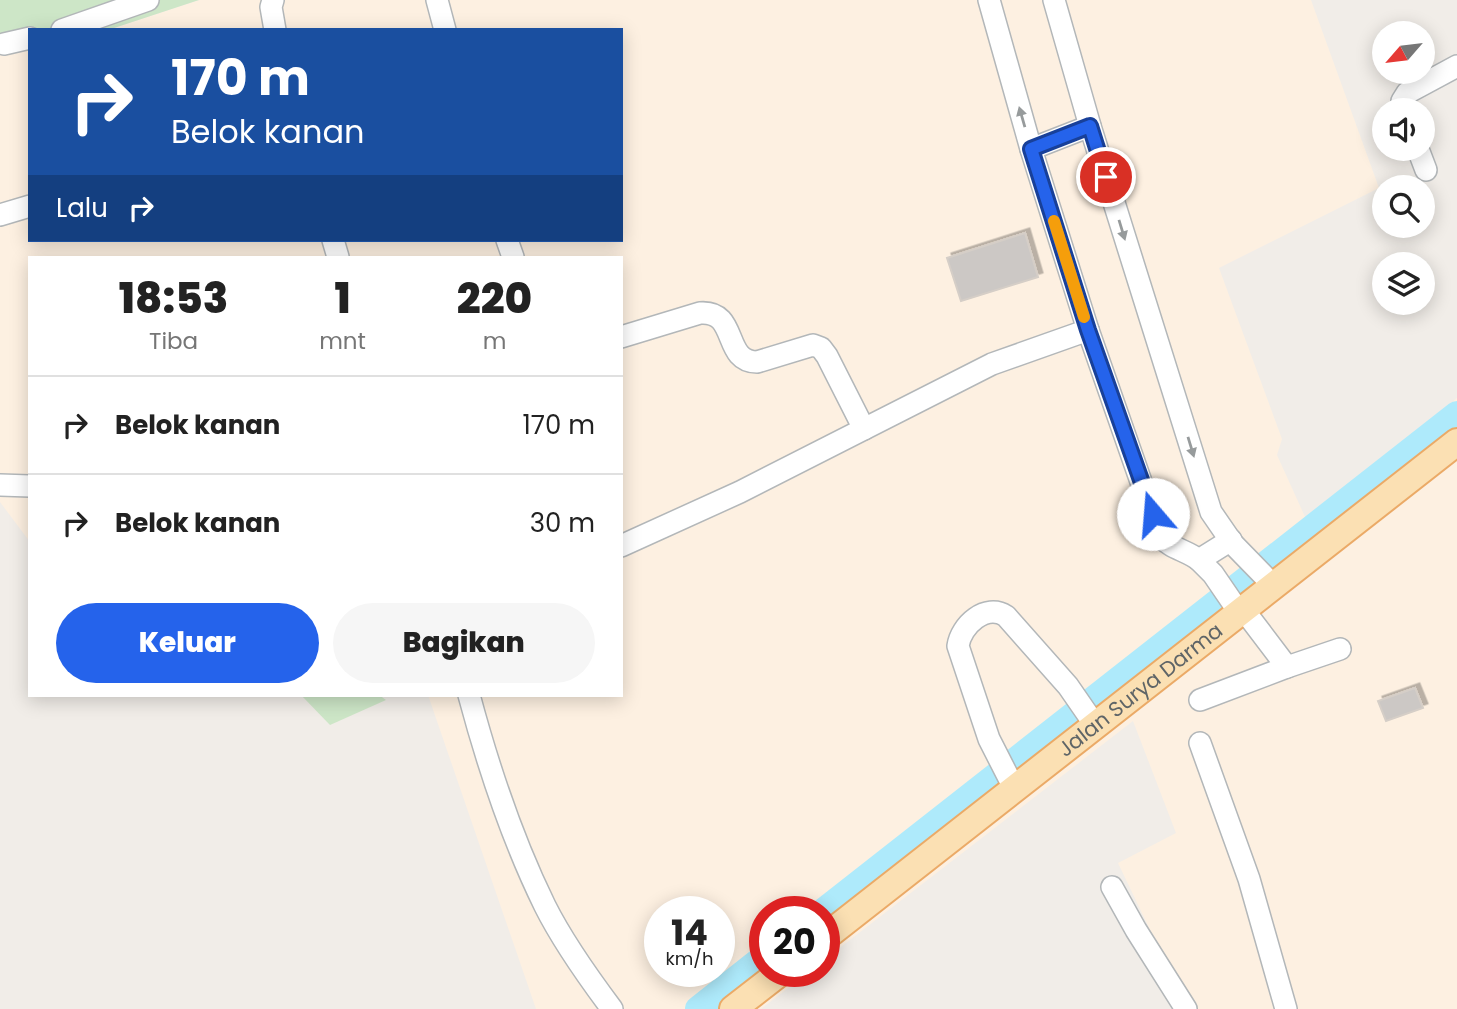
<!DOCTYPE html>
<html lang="id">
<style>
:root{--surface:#fff;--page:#f6f6f6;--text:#222;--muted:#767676;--line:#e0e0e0;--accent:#2563eb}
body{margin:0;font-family:Poppins,sans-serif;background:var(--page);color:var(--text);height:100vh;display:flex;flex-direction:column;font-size:26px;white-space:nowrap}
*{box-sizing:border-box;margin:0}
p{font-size:23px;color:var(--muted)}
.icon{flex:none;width:38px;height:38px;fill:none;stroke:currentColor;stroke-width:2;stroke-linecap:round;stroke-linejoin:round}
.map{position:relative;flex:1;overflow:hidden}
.panel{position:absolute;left:28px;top:256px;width:595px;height:441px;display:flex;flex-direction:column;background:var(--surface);border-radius:0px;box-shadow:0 4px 18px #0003}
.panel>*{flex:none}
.hud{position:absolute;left:28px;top:28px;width:595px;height:214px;border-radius:0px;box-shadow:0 4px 18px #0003;background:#1a4fa0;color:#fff;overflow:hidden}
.needle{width:46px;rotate:242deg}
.buttons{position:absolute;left:1372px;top:21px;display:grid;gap:14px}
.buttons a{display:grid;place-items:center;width:63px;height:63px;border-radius:50%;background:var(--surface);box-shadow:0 4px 18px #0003;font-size:35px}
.speed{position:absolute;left:644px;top:896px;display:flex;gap:14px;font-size:35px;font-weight:700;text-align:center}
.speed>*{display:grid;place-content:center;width:91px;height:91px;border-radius:50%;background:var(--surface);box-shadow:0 4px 18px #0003;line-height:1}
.speed small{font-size:18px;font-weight:400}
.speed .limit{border:10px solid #d22;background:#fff;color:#111}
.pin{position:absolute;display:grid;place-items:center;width:60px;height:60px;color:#fff;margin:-30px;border:4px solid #fff;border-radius:50%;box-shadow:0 2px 7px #0007}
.me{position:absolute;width:77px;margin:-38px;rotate:342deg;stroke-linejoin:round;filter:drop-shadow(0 0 5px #0008)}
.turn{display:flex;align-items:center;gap:24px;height:147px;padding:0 28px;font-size:32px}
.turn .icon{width:91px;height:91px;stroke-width:2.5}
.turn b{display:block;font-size:49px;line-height:60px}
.then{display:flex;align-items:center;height:66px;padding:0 28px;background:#0003;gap:14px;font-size:26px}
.eta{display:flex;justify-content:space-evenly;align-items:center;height:119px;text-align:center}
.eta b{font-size:42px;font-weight:800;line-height:49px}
.primary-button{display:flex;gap:14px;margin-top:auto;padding:14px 28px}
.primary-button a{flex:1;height:80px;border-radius:42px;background:var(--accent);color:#fff;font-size:28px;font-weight:800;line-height:80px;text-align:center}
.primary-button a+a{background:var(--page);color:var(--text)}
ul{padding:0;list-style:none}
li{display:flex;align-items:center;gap:21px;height:98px;padding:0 28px;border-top:2px solid var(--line)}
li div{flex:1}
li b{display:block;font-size:26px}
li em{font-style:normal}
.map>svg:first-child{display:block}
.commercial{fill:#fdf0e1;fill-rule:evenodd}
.green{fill:#cde6c7}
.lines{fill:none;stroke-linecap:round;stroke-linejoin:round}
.river{stroke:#aeeafb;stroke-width:26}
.building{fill:#ccc8c5;stroke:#d5cec7;stroke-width:2;filter:url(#shadow)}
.minor-casing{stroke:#b3b7b9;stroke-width:24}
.major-casing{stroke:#ebaa67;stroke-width:30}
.minor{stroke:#fff;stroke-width:21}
.major{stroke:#fbe0b3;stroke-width:26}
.oneway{fill:#979b9c}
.route-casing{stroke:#184099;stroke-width:18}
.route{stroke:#2563eb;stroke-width:12}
.slow{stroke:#f59e0b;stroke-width:12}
.labels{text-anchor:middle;stroke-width:6;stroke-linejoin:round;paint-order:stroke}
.street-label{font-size:21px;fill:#5f6567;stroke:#fff}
</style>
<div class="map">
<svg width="1457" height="1009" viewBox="0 0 1457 1009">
<defs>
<filter id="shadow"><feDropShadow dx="4.5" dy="-4.5" stdDeviation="0" flood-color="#0004"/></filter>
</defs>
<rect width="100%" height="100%" fill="#f1ede8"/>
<!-- commercial -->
<path class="commercial" d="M 199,0 L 1311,0 L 1379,188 L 1219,268 L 1282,439 L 1277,455 L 1306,519 L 1457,398 L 1457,1009 L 1188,1009 L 1118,863 L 1176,833 L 1133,721 L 824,960 L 824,912 L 765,912 L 765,971 L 810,971 L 761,1009 L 536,1009 L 428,695 L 621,695 L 621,257 L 30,257 L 30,542 L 0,502 L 0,53 L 30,49 L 30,240 L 621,240 L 621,30 L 108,30 ZM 660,912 L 719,912 L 719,971 L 660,971 Z"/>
<!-- green -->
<g class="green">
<polygon points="0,0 199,0 108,30 30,30 0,53"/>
<polygon points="301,695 379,695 386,700 330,725"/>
</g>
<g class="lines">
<!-- river -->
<g class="river">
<polyline points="822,912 1457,414"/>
<polyline points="698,1009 765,956"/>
</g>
</g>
<!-- building -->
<g class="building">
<polygon points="1025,233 1038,277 961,301 947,258"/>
<polygon points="1415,688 1423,708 1386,721 1378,701"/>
</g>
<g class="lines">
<defs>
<g id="minor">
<polyline points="273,0 271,7 275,30"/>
<polyline points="437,0 445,30"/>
<path d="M 989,0 L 1031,149 L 1088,330 L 1160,536 C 1171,549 1186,550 1199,560 L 1231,540"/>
<polyline points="1054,0 1090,126 1211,512 1233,544 1273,585"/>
<polyline points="62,30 148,0"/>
<polyline points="4,44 30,38"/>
<polyline points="1404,110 1402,101 1407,93 1457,66"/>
<polyline points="1031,149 1090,126"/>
<polyline points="1418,149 1426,170"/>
<polyline points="0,215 30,206"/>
<polyline points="333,240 338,257"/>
<polyline points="507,240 513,257"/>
<path d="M 621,337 L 700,313 C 739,310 722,362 757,362 L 813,345 L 821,348 L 827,356 L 864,429"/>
<polyline points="0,485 30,486"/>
<polyline points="621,546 740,492 992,364 1088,330"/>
<polyline points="1199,560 1213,574 1239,612"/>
<polyline points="1287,667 1340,649"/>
<path d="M 469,695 C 488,766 512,839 545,906 C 563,942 588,977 612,1009"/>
<polyline points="1200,700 1287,667 1243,609"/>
<polyline points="1200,743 1249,879 1286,1009"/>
<path d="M 1015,790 L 989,739 L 958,646 C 961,625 986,603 1006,616 L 1068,686 L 1095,725"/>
<polyline points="1112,887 1136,930 1186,1009"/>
</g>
<g id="major">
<path id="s1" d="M 824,938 L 1457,442"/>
<polyline points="733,1009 782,971"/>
</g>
</defs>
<!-- minor casing -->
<use href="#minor" class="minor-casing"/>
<!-- major casing -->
<use href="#major" class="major-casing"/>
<!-- minor -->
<use href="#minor" class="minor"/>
<!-- major -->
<use href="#major" class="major"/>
</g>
<!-- one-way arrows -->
<defs><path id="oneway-solid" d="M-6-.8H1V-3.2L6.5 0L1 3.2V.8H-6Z" transform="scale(1.75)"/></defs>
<g class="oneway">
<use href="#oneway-solid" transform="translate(1022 117) rotate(-106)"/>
<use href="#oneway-solid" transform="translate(1122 230) rotate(73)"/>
<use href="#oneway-solid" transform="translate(1191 447) rotate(73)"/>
</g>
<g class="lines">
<defs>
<polyline id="route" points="1106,177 1090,126 1031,149 1088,330 1153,514"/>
</defs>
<!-- route casing -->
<use href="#route" class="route-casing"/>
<!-- route -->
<use href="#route" class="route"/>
<!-- slow -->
<polyline class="slow" points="1054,221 1084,317"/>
</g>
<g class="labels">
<!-- street labels -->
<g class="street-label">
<text dy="7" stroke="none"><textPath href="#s1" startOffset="402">Jalan Surya Darma</textPath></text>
</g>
</g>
</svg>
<div class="buttons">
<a><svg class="needle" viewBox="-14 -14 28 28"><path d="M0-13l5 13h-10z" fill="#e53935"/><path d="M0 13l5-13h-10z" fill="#767676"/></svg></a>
<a><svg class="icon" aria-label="sound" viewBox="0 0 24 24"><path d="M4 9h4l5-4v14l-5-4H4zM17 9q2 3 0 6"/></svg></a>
<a><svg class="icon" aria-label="search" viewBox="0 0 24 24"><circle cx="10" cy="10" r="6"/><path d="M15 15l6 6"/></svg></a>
<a><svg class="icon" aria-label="layers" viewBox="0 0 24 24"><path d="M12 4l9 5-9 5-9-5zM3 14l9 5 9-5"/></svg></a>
</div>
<div class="speed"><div>14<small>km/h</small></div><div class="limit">20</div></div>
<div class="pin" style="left:1106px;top:177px;background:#d93025"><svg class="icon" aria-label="arrive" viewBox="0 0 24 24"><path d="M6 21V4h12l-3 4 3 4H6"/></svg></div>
<svg class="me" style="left:1153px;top:514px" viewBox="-20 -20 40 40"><circle r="19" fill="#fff"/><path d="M0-13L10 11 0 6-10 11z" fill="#2563eb"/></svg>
<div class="hud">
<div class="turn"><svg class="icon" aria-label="right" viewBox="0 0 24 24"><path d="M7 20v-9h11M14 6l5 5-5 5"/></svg><div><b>170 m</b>Belok kanan</div></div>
<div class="then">Lalu<svg class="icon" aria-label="right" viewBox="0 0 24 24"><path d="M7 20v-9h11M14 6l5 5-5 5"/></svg></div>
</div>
<section class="panel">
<div class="eta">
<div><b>18:53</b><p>Tiba</p></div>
<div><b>1</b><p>mnt</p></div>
<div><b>220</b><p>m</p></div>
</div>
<ul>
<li><svg class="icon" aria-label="right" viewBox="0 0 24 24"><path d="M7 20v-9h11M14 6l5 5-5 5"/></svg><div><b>Belok kanan</b></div><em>170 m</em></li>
<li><svg class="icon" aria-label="right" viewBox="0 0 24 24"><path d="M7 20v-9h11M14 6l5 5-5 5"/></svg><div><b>Belok kanan</b></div><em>30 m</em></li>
</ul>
<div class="primary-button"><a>Keluar</a><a>Bagikan</a></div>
</section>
</div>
